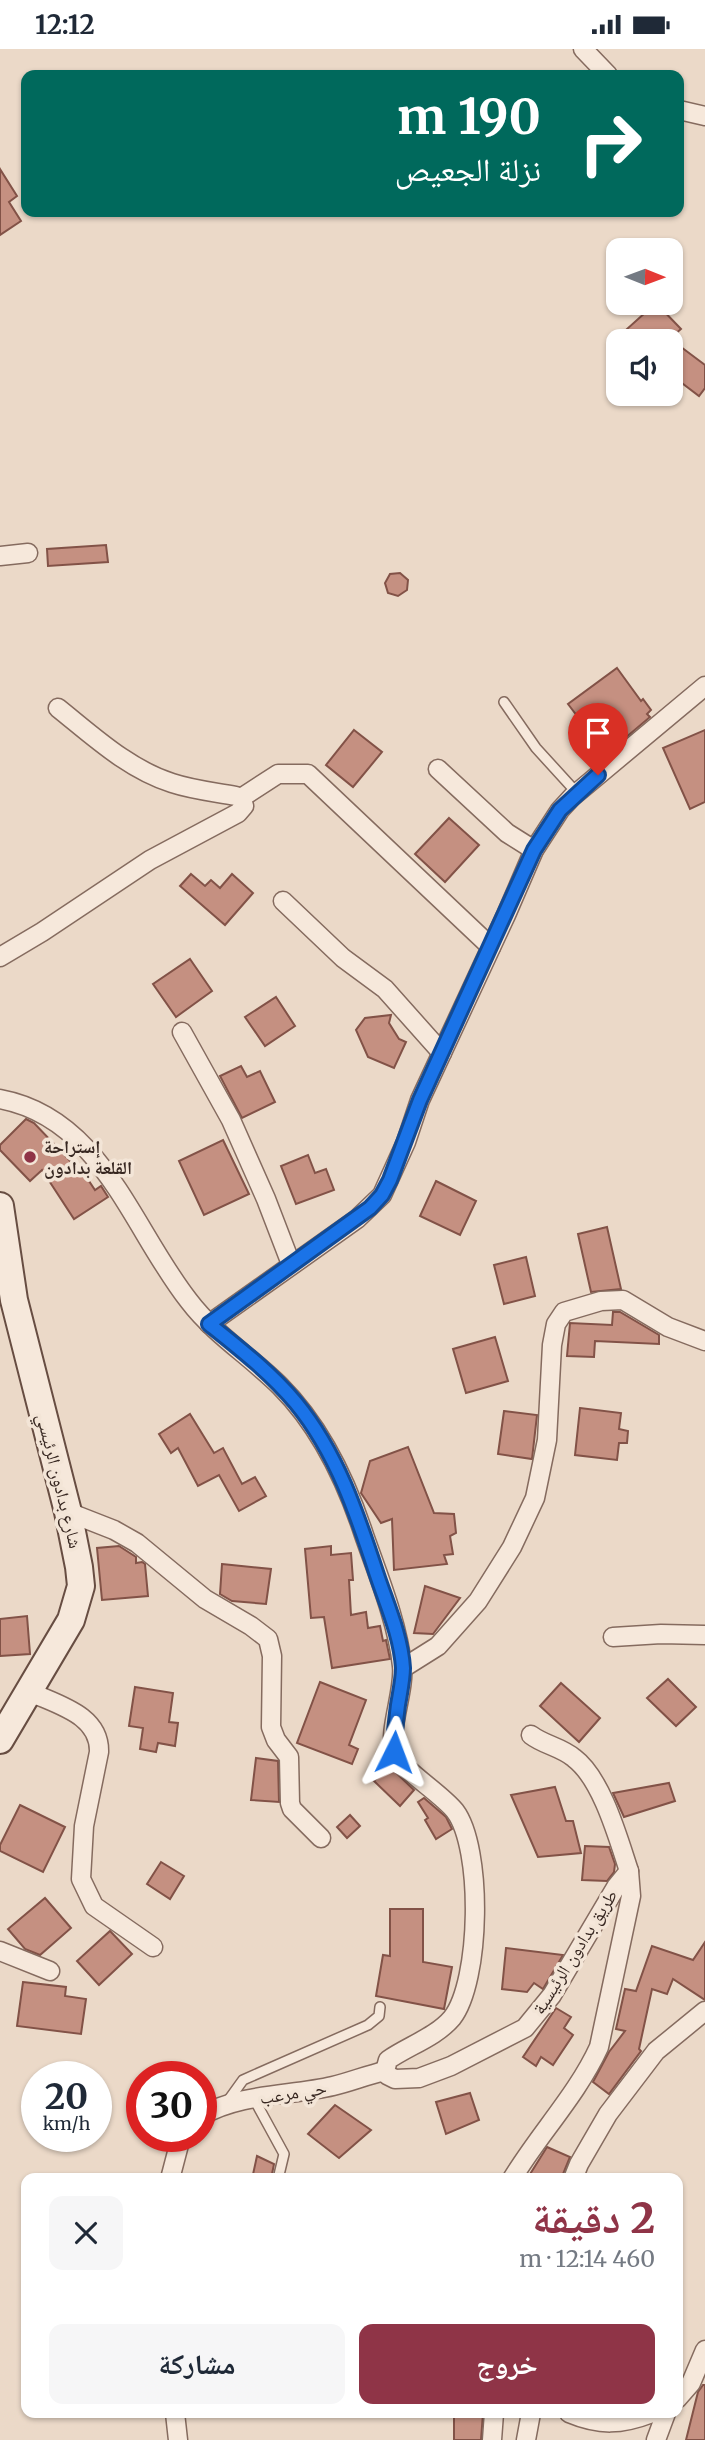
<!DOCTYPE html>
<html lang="ar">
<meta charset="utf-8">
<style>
:root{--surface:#fff;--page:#f6f6f7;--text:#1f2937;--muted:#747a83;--accent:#8f3447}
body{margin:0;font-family:Merriweather,"Noto Naskh Arabic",serif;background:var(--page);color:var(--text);direction:rtl;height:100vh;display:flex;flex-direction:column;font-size:26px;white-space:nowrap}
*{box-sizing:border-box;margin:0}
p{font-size:23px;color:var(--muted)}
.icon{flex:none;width:38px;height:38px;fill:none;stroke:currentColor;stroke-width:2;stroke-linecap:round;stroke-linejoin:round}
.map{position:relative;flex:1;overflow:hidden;direction:ltr}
.details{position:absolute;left:21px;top:2124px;width:662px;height:245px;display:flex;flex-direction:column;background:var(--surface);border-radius:14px;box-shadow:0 2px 5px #0004;direction:rtl}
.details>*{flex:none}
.guide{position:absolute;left:21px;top:21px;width:663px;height:147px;border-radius:14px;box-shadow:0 2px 5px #0004;direction:rtl;background:#00695c;color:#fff;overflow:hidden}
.needle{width:46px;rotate:91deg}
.fabs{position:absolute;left:606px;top:189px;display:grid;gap:14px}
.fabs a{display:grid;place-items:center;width:77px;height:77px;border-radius:14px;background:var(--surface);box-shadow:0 2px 5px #0004;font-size:35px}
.speed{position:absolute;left:21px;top:2012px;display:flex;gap:14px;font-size:35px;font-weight:700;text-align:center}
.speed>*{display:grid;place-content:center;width:91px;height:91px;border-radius:50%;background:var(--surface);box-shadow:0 2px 5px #0004;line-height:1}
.speed small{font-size:18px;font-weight:400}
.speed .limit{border:10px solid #d22;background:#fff;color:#111}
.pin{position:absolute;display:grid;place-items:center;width:60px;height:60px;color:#fff;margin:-72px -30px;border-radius:50% 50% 50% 0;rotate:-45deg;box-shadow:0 0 7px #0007}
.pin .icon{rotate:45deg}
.me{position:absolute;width:77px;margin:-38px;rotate:3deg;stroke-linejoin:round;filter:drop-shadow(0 0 5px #0008)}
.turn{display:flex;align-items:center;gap:24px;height:147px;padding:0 28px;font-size:32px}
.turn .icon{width:91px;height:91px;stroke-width:2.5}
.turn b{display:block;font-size:49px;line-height:60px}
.round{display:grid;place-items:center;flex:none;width:74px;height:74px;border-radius:14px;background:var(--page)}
.headline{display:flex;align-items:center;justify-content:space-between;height:119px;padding:0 28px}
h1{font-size:42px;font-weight:800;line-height:52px;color:var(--accent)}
.cta{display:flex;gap:14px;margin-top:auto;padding:14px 28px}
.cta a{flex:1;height:80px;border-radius:14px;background:var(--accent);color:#fff;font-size:28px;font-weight:800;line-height:80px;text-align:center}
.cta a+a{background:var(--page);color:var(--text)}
.status{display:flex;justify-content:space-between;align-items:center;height:49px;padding:0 35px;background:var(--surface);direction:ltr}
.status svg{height:19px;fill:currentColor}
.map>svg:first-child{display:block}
.building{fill:#c59081;stroke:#825247;stroke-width:2}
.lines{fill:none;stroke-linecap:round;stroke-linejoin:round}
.lane-casing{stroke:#856b5f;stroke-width:12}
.street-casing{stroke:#856b5f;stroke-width:21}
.secondary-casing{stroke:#674d42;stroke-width:30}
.lane{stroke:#f6e8db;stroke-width:9}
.street{stroke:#f6e8db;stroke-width:18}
.secondary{stroke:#f6e8db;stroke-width:26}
.route-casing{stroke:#114b97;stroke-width:18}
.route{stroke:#1a73e8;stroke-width:12}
.poi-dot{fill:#8f3447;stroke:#f3e5d7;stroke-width:2.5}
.labels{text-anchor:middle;stroke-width:7;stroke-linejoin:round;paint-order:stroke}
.poi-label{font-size:18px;font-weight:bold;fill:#372721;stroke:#f3e5d7;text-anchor:start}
.street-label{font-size:18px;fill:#372721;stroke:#f3e5d7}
</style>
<div class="status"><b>12:12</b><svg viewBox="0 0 49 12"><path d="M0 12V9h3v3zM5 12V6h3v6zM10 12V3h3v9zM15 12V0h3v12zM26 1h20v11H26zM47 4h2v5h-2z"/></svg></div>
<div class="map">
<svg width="705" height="2391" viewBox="0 0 705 2391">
<rect width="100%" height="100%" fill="#ebd9c8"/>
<!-- building -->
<g class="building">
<polygon points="0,120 17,147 9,153 21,172 0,186"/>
<polygon points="656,254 681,280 667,292 638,292 627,280"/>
<polygon points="681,298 705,316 705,339 699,347 670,325 670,313"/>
<polygon points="106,496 108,513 48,517 47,500"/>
<polygon points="400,524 408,531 407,541 398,547 388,544 385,534 390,525"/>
<polygon points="617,619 641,652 643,650 651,661 647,665 650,668 624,690 600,658 581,672 568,655"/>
<polygon points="354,681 382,703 353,738 326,716"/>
<polygon points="705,681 705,753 690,760 663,699"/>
<polygon points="449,769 479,796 445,833 415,805"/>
<polygon points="191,825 205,837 211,831 220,839 232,825 253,844 225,876 180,837"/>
<polygon points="190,910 212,942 176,968 153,935"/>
<polygon points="276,948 295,977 265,997 245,968"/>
<polygon points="391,966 389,974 399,990 406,993 394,1019 368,1008 356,981 365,969"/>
<polygon points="241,1017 247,1028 260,1022 275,1053 242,1069 220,1027"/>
<polygon points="26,1070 34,1074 77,1119 79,1117 95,1141 101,1137 108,1148 74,1170 42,1121 30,1132 0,1101 0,1096"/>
<polygon points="223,1091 249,1145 204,1166 179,1112"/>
<polygon points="308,1106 315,1124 326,1120 334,1141 296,1155 281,1117"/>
<polygon points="436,1132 476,1152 460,1186 420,1167"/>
<polygon points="607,1178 621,1240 591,1243 578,1185"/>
<polygon points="526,1208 535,1247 504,1255 494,1216"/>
<polygon points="613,1263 620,1263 659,1286 659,1295 595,1292 594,1308 567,1307 570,1274 612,1276"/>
<polygon points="495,1288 508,1332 466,1344 453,1300"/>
<polygon points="580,1359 621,1364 619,1380 628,1382 627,1394 619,1394 617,1411 575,1406"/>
<polygon points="504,1362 537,1366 532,1410 498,1405"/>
<polygon points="190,1365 214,1404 223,1399 242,1435 255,1428 266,1447 239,1462 219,1426 198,1437 178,1399 171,1404 159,1385"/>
<polygon points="408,1398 434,1464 454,1465 456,1484 450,1487 453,1505 444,1506 447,1515 394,1521 392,1470 381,1474 361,1444 370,1412"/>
<polygon points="119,1497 136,1508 136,1514 142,1513 145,1515 148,1547 102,1551 97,1499"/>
<polygon points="331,1497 331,1506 351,1504 353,1531 349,1531 351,1566 366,1563 368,1579 380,1577 383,1592 386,1591 390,1610 332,1619 324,1568 311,1569 305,1500"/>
<polygon points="222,1515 271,1520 266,1555 232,1552 220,1545"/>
<polygon points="425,1537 460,1549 433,1585 414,1584"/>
<polygon points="27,1567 30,1605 0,1607 0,1570"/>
<polygon points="668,1630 696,1658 676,1677 647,1649"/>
<polygon points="320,1633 366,1651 349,1696 358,1700 352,1715 297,1694"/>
<polygon points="561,1634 600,1669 579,1693 540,1657"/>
<polygon points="135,1638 173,1644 169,1673 178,1674 175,1697 158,1694 156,1703 140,1700 143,1679 129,1677"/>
<polygon points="256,1709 278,1712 279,1753 251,1751"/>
<polygon points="389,1717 414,1741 400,1757 374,1732"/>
<polygon points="669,1734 675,1752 624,1768 613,1744"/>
<polygon points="555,1738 566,1772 573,1772 581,1804 538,1808 511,1746"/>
<polygon points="424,1749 446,1768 452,1780 436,1790 425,1771 428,1769 418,1753"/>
<polygon points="20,1756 65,1778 43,1823 0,1802 0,1796"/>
<polygon points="350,1766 360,1777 347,1789 337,1778"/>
<polygon points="585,1797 609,1798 615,1815 614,1823 607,1832 582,1831"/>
<polygon points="161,1813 184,1827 170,1850 147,1835"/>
<polygon points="45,1849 71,1879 40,1906 25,1900 8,1880"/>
<polygon points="390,1860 423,1860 423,1913 452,1918 444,1960 376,1947 383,1906 390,1907"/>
<polygon points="110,1882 132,1905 99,1936 77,1912"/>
<polygon points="705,1893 705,1951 673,1930 667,1945 652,1940 639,2000 641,2002 609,2045 593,2033 609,2003 625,1982 616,1980 625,1940 636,1942 652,1897 693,1911"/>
<polygon points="506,1899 563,1906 543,1940 534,1934 527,1943 502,1940"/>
<polygon points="23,1933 66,1938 65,1947 86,1950 81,1985 17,1977"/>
<polygon points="556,1959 571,1968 564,1979 573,1986 553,2016 541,2008 536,2017 523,2008"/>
<polygon points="470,2044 479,2071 446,2085 436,2053"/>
<polygon points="335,2056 371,2081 339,2109 308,2085"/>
<polygon points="547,2098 570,2108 561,2130 527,2130"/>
<polygon points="257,2107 274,2115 271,2130 252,2130"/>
<polygon points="703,2336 705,2336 705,2391 686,2391 698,2343"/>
<polygon points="454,2364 483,2364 481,2391 454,2391"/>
</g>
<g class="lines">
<defs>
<g id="lane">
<polyline points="504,653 536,699 577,744"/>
<polyline points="254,2050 284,2105 278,2130"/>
<polyline points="225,2056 243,2031 368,1976 379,1967 380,1958"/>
</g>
<g id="street">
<polyline points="583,0 608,26"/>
<polyline points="679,61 705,67"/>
<polyline points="0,507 28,504"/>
<polyline points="438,720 507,784 534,801"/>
<polyline points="241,749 278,725 308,725 491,898"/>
<polyline points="283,852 343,909 385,940 442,1004"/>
<path d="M 0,908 L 42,883 L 150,811 L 238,764 L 244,757 L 241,749 L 236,747 C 215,743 193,741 172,734 C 128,720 93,687 58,659"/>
<polyline points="182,983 231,1071 266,1150 291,1215"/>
<path d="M 0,1050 C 102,1069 132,1180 189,1252 C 214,1285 251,1308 280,1337 C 321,1378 346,1431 364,1486 C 378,1526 398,1575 402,1617 C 405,1642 387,1683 395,1705 C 401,1720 442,1745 455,1762 C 483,1799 481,1932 452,1969 C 436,1988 408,1997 388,2011 L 385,2022 L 387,2026 L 395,2030 L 419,2029 L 451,2017 L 525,1979 L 552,1946 L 616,1838 L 629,1822 C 618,1789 602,1730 574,1709 C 561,1698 544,1696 531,1686"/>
<polyline points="209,1275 357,1170 382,1146 406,1093 420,1051 506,866 534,801 560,761 572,748 705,637"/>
<polyline points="68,1463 114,1481 137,1494 205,1550 251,1577 268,1590 272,1607 271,1678 276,1691 289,1708 290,1754 292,1760 321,1789"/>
<polyline points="613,1588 661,1585 705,1586"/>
<polyline points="403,1619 438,1597 478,1552 512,1498 535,1449 547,1391 552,1296 556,1275 564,1263 601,1252 623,1251 668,1278 705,1292"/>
<path d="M 30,1643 C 58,1656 100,1666 99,1703 L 84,1777 L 81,1830 L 94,1857 L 153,1898"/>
<polyline points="0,1902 50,1922"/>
<path d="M 201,2067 C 241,2044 290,2047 333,2037 C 350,2033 367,2026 385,2022"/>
<polyline points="170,2130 181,2088"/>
<path d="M 512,2130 C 539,2085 577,2046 599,1998 L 631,1847 L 629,1822"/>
<polyline points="573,2130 579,2115 608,2065 656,2002 705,1962"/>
<polyline points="677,2350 691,2334 705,2301"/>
<polyline points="175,2364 178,2391"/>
<path d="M 569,2364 C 600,2377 621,2376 652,2364"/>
<polyline points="492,2391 494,2364"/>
<polyline points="526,2391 531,2364"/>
<polyline points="656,2391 666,2364"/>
</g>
<polyline id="secondary" points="0,1157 14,1251 68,1463 79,1518 81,1537 71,1571 0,1691"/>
</defs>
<!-- lane casing -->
<use href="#lane" class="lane-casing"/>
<!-- street casing -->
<use href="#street" class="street-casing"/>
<!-- secondary casing -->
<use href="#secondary" class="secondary-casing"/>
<!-- lane -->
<use href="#lane" class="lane"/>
<!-- street -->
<use href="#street" class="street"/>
<!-- secondary -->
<use href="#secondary" class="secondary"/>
</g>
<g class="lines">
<defs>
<path id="route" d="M 394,1703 C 394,1687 396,1672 398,1656 C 400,1644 403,1630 403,1619 C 401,1587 387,1556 377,1526 C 357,1465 337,1404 296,1354 C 271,1324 239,1299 209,1275 L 370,1159 L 382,1146 L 390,1131 L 420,1051 L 534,801 L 560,761 L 598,726"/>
</defs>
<!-- route casing -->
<use href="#route" class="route-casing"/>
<!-- route -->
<use href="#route" class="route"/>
</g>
<!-- markers -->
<circle class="poi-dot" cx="30" cy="1108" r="7"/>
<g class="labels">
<!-- poi labels -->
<g class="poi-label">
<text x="44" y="1104">إستراحة<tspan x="44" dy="21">القلعة بدادون</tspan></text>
</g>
<!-- street labels -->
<g class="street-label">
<text transform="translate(59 1432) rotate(76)" y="6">شارع بدادون الرئيسي</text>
<text transform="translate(575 1903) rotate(-58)" y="6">طريق بدادون الرئيسية</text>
<text transform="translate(293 2044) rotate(-9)" y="6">حي مرعب</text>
</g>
</g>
</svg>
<div class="fabs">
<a><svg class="needle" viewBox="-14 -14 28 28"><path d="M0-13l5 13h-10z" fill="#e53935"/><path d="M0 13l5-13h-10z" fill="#747a83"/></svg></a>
<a><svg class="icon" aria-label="sound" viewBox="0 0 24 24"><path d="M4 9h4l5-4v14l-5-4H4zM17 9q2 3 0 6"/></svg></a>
</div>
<div class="speed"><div>20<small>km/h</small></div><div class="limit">30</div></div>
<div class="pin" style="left:598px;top:726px;background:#d93025"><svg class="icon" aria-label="arrive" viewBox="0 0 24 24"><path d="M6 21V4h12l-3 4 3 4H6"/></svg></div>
<svg class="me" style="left:394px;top:1703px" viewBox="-20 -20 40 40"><path d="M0-17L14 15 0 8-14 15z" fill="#1a73e8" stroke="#fff" stroke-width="4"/></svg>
<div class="guide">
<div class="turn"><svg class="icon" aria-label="right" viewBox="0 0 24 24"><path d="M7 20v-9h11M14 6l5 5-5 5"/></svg><div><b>190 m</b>نزلة الجعيص</div></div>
</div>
<section class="details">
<div class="headline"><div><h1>2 دقيقة</h1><p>460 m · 12:14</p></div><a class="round"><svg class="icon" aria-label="close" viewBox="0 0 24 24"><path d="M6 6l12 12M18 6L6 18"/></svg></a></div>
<div class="cta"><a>خروج</a><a>مشاركة</a></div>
</section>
</div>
